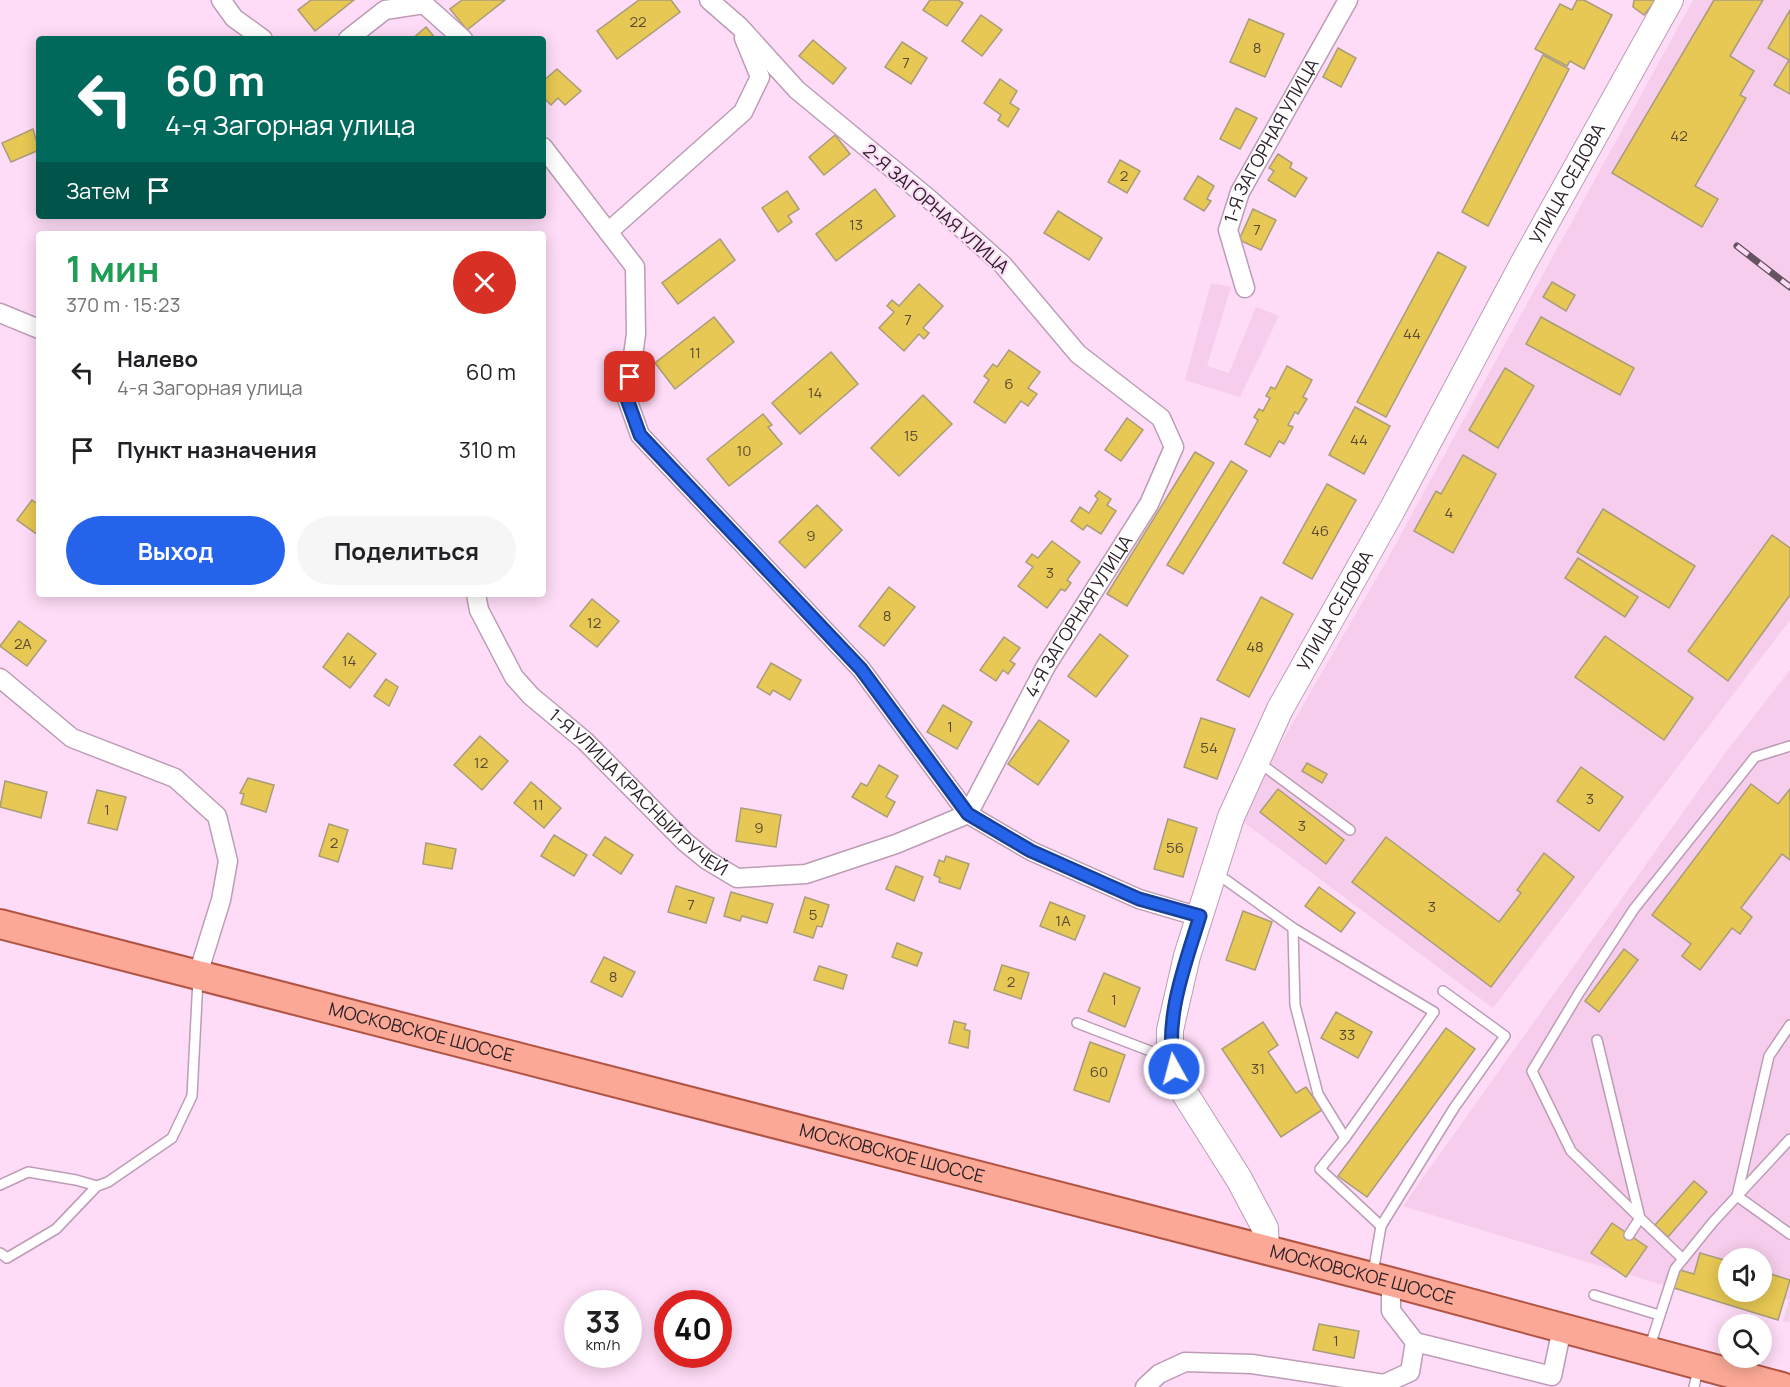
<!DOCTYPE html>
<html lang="ru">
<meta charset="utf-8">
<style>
:root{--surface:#fff;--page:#f6f6f6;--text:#202124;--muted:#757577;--accent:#2563eb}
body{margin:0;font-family:Manrope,sans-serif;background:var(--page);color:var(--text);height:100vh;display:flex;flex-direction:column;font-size:22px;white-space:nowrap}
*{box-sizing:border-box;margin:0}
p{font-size:20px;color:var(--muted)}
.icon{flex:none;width:33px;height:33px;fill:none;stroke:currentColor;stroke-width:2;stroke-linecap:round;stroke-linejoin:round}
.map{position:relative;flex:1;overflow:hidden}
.panel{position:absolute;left:36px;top:231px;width:510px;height:366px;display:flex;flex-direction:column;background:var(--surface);border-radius:6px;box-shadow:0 3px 15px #0003}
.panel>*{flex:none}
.guide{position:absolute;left:36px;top:36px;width:510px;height:183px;border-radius:6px;box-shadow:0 3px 15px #0003;background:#00695c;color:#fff;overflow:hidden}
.buttons{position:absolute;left:1718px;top:1248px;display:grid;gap:12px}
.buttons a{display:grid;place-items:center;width:54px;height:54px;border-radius:50%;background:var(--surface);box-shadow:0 3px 15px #0003;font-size:30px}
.speed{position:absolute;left:564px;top:1290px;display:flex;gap:12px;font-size:30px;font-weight:700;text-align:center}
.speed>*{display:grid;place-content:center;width:78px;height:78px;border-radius:50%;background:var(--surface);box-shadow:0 3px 15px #0003;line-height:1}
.speed small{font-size:15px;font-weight:400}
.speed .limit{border:9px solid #d22;background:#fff;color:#111}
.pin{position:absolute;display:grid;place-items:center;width:51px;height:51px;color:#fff;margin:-26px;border-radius:12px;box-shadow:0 3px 9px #0006}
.me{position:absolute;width:66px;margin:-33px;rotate:353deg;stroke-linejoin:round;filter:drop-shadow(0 0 4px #0008)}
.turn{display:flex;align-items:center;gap:21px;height:126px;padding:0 30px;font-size:27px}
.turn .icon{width:78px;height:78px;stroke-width:2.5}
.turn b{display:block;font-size:42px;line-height:51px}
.then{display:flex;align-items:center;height:57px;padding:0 30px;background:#0003;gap:12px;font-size:22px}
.round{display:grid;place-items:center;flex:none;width:63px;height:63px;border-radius:32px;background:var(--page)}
.overview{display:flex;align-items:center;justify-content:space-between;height:102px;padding:0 30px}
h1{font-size:36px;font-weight:700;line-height:45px;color:#1e9e55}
.cta{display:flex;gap:12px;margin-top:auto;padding:12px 30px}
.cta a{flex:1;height:69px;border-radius:36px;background:var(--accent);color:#fff;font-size:24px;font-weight:700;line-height:69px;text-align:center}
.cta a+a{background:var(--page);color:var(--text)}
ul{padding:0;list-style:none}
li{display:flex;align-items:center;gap:18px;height:78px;padding:0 30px}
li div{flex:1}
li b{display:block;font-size:22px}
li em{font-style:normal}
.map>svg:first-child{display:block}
.built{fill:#f6cdec;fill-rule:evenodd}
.building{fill:#e7c854;stroke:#a89d79;stroke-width:1.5}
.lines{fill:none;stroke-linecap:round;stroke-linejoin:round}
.lane-casing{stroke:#bd9cb5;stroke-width:12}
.street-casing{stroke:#bd9cb5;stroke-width:21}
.secondary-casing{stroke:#bd9cb5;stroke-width:28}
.primary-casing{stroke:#b25443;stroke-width:32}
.lane{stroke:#fff;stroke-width:9}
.street{stroke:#fff;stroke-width:18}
.secondary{stroke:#fff;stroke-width:26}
.primary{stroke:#fba996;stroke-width:28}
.rail-casing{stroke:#655361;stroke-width:7}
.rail{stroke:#fedbf6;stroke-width:4.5;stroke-dasharray:14;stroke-linecap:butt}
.route-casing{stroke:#184099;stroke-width:15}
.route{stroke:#2563eb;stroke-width:10}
.labels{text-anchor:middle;stroke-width:4.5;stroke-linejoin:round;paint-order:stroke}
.number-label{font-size:15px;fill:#5c4b34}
.street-label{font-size:18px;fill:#2d212a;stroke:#fedbf6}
</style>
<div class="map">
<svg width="1790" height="1387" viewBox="0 0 1790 1387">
<rect width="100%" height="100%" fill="#fedbf6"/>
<!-- built -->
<g class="built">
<polygon points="1693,0 1790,0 1790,620 1493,1008 1238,818 1387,560"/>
<polygon points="1211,283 1231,287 1207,366 1229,373 1256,307 1279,316 1240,397 1185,380"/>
<path d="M 1790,670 L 1790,1322 L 1783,1321 L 1789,1300 L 1785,1299 L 1778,1320 L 1403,1206 L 1726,752 ZM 1728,1258 L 1761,1258 L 1761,1292 L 1728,1292 Z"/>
</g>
<!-- building -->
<g class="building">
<polygon points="311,0 354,0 315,31 298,10"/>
<polygon points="462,0 505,0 467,30 450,9"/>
<polygon points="639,0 671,0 680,12 617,59 597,31"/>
<polygon points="930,0 958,0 963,3 947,26 923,10"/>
<polygon points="1577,0 1584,0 1612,15 1584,69 1570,61 1567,66 1535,49 1560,4 1572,10"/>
<polygon points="1634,0 1656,0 1644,15 1633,7"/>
<polygon points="1714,0 1763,0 1730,56 1754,71 1740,95 1746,98 1695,186 1718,199 1702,227 1612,173"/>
<polygon points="1790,10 1790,94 1774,85 1789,60 1768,48"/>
<polygon points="981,15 1002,30 982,56 962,41"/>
<polygon points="1249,19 1284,34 1265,77 1230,62"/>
<polygon points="426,27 436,39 412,39"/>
<polygon points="813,40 846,68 833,84 799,56"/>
<polygon points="902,42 927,58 911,84 885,67"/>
<polygon points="1338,48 1356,58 1341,87 1323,77"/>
<polygon points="1543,55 1569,69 1488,226 1462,212"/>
<polygon points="557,69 581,91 565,105 558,98 551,105 543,97 543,81"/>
<polygon points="1000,79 1017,91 1010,103 1019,109 1008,127 998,120 1001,115 984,103"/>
<polygon points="1236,108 1257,118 1240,149 1220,139"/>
<polygon points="33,129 39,150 11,162 2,143"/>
<polygon points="835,135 850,154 824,175 809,157"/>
<polygon points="1278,154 1292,163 1290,168 1307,178 1295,197 1268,180 1274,171 1269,168"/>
<polygon points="1120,160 1140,171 1127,193 1108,182"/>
<polygon points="1198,176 1214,186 1207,199 1211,201 1204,211 1184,199"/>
<polygon points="875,189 895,216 836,261 816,234"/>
<polygon points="787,191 799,209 788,216 792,222 778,232 762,208"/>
<polygon points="1253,209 1276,220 1261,250 1239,240"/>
<polygon points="1058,211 1102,238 1089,260 1044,233"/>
<polygon points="720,239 735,260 678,304 662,283"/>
<polygon points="1438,252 1466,267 1386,417 1357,402"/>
<polygon points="1552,282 1575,295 1566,311 1543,297"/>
<polygon points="919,284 943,306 923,328 929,333 924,339 919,334 904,351 879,328 894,312 887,306 892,300 899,306"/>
<polygon points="714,317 734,342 675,389 655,363"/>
<polygon points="1541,317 1634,368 1620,395 1526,344"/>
<polygon points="1009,350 1040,372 1028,388 1037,394 1028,406 1021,401 1005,423 974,402 989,380 984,376 993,364 997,367"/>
<polygon points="831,352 858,384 800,434 772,403"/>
<polygon points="1287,366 1312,380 1303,397 1307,399 1298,414 1295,412 1288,425 1293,427 1284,444 1279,441 1270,457 1245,444 1258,420 1254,417 1259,409 1263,411 1270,398 1266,396 1271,387 1275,389"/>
<polygon points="1505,368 1534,386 1498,448 1469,430"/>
<polygon points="923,395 952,424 899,476 871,448"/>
<polygon points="1355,407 1390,426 1364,474 1329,455"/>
<polygon points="763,414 772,425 768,427 782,444 729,486 707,459"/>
<polygon points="1127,418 1143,430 1121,461 1105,450"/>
<polygon points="1195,452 1214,463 1127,606 1107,594"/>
<polygon points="1463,455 1496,474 1453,553 1414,531 1436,491 1441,494"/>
<polygon points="1231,461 1247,471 1183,574 1167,565"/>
<polygon points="1327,484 1356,500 1312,579 1283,563"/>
<polygon points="1099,491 1111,499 1107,505 1116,511 1101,534 1087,525 1083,530 1071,521 1080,507 1089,513 1098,499 1095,496"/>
<polygon points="32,500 39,505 38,535 17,520"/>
<polygon points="817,505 842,530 805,568 779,542"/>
<polygon points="1603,509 1695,566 1669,608 1577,552"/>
<polygon points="1772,535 1790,548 1790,595 1728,681 1688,651"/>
<polygon points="1052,541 1080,562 1067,580 1071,583 1065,591 1061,589 1047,608 1018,586 1033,567 1026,562 1032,554 1038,558"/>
<polygon points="1578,558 1638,597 1625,617 1565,578"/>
<polygon points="889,587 915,607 884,646 859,626"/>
<polygon points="1261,597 1293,614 1249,697 1217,680"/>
<polygon points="592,599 619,621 597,647 570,626"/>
<polygon points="19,621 46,641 27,666 0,646"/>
<polygon points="348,633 376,654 350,688 323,667"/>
<polygon points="1100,634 1128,656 1096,697 1068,676"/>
<polygon points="1605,636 1693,698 1664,740 1575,677"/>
<polygon points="1004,637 1020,648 1010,661 1015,664 1008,674 1003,670 996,681 980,670"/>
<polygon points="771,663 801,680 790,700 773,690 770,695 757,687"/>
<polygon points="386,679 398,687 389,706 374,696"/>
<polygon points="943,705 972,722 957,749 927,732"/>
<polygon points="1201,718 1235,729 1217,779 1184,767"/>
<polygon points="1039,720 1069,741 1038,785 1008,764"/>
<polygon points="480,736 508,761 482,790 454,765"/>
<polygon points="1307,763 1327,774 1322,783 1302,771"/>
<polygon points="879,765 898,776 886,797 895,802 887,817 852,797 861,783 867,786"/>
<polygon points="1581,767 1623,797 1599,831 1557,801"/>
<polygon points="248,778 274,785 266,812 241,804 244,794 240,793"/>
<polygon points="5,781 47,792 41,818 0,807"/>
<polygon points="531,782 561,808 544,828 514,803"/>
<polygon points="1751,784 1778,804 1790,789 1790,860 1782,854 1741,908 1752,917 1740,934 1732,928 1700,970 1682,956 1691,944 1652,915"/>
<polygon points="1278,789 1344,840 1326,864 1260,812"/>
<polygon points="97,790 126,797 117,830 88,823"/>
<polygon points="741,808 781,815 776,847 736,841"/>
<polygon points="1168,819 1197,828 1183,877 1154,869"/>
<polygon points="329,824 348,830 338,862 319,856"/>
<polygon points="554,835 587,855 574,876 541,856"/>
<polygon points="605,837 633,855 621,874 593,855"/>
<polygon points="1386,837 1499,922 1521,893 1517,890 1544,853 1574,877 1491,987 1352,882"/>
<polygon points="426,843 456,849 452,869 423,864"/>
<polygon points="946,856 969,864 960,889 939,882 940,878 934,875 939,860 944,862"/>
<polygon points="896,866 923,877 914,901 886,889"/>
<polygon points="676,886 714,898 706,923 668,912"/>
<polygon points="1319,887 1355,913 1341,932 1305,906"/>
<polygon points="731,892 773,904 767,923 742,916 740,921 724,916"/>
<polygon points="805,897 829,905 822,927 817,926 813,938 794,932"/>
<polygon points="1050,902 1085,916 1075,940 1040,926"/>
<polygon points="1243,911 1272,922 1255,970 1226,960"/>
<polygon points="897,943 922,953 917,966 892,957"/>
<polygon points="1624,949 1638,960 1599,1012 1585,1001"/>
<polygon points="604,957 635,972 622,997 591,982"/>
<polygon points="1002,965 1029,973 1021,999 994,990"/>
<polygon points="819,966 847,975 843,989 814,980"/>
<polygon points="1104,973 1140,988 1125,1027 1088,1011"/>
<polygon points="1336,1012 1372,1032 1358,1058 1321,1038"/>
<polygon points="954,1021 966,1024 964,1029 970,1031 968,1048 949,1043"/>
<polygon points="1263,1022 1278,1045 1268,1052 1296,1093 1306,1087 1322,1110 1281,1137 1222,1049"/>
<polygon points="1446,1028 1475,1049 1367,1197 1338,1176"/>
<polygon points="1090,1042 1125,1055 1109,1102 1074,1090"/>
<polygon points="1694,1181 1707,1192 1668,1237 1655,1225"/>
<polygon points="1612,1223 1647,1247 1626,1277 1591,1253"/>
<polygon points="1700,1253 1728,1261 1728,1292 1761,1292 1761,1271 1790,1280 1778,1320 1674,1288 1680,1270 1694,1274"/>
<polygon points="1319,1324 1359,1331 1354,1358 1313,1350"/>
</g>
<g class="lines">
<defs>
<g id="lane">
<polyline points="1256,764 1265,767 1350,830"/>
<polyline points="1216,876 1226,880 1293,928 1434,1012 1345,1138"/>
<polyline points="1293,928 1295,1005 1318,1094 1345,1138 1320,1169 1381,1226"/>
<polyline points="1077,1023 1158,1054 1168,1051"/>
<polyline points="1790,1025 1769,1056 1737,1196 1790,1234"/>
<polyline points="1597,1040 1640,1218 1683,1259"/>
<polyline points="0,1185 28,1172 76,1180 97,1186"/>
<polyline points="1629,1235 1640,1218 1571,1151 1532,1071 1579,993 1634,909 1755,757 1790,746"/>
<polyline points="0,1253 7,1258 56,1229 97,1186 108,1182 172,1138 192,1096 198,979"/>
<polyline points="1373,1273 1381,1226 1454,1108 1505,1036 1443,991"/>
<polyline points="1594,1295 1659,1315"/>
<polyline points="1649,1349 1675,1269 1713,1222 1790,1139"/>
<polyline points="1694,1387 1698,1369"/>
</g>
<g id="street">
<polyline points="221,0 234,18 263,39"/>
<polyline points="348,39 385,10 424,4 463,39"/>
<polyline points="543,147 635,267 636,334 627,399 640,435 861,669 968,814 1031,851 1139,899 1200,917"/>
<polyline points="608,232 743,112 760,77 744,38"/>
<path id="s1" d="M 1245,288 L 1228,230 L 1240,192 L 1348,0"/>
<polyline points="0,313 39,329"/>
<path id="s2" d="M 476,594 L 479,610 L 514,677 L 531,696 L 585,741 L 685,842 L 707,860 L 737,878 L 806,874 L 896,844 L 968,814 L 1046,666 L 1149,504 L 1174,447 L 1161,418 L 1078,354 L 1003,265 L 928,198 L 797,90 L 740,27 L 709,0"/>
<polyline points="0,678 72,738 175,778 217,816 228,861 221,900 198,974"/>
<polyline points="1391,1282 1391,1311 1415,1342"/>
<polyline points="1145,1387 1159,1374 1185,1362 1252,1364 1384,1384 1410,1372 1415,1342 1552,1376 1562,1328"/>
</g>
<g id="secondary">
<path id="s3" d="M 1266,1250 L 1265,1228 L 1239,1179 L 1182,1089 L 1174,1069 L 1170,1050 L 1170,1030 L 1187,956 L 1231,817 L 1280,709 L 1392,510 L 1524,262 L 1670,0"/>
</g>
<g id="primary">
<path id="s4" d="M 0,924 L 1391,1282 L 1782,1387"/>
</g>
</defs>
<!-- lane casing -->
<use href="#lane" class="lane-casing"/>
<!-- street casing -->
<use href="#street" class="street-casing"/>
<!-- secondary casing -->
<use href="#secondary" class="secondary-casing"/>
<!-- primary casing -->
<use href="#primary" class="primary-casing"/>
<!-- lane -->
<use href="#lane" class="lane"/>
<!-- street -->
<use href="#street" class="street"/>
<!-- secondary -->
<use href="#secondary" class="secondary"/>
<!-- primary -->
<use href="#primary" class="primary"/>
<defs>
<polyline id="rail" points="1737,246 1790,287"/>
</defs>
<!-- rail casing -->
<use href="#rail" class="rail-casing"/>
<!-- rail -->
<use href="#rail" class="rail"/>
</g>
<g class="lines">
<defs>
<path id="route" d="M 630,377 L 627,399 L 640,435 L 861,669 L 968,814 L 1031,851 L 1139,899 L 1200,916 C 1185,965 1164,1018 1174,1069"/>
</defs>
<!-- route casing -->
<use href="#route" class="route-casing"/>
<!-- route -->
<use href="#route" class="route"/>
</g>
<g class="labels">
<!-- number labels -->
<g class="number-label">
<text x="638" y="27">22</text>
<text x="1257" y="53">8</text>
<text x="906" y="68">7</text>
<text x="1679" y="141">42</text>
<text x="1124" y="181">2</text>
<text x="856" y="230">13</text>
<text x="1257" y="235">7</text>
<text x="908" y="325">7</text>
<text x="1412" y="339">44</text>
<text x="695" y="358">11</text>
<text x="1009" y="389">6</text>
<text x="815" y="398">14</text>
<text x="911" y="441">15</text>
<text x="1359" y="445">44</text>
<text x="744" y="456">10</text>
<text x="1449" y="518">4</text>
<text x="1320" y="536">46</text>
<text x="811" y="541">9</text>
<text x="1050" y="578">3</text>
<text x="887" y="621">8</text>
<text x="594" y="628">12</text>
<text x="23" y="649">2А</text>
<text x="1255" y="652">48</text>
<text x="349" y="666">14</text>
<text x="950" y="732">1</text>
<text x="1209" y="753">54</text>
<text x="481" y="768">12</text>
<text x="1590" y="804">3</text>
<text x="538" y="810">11</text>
<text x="107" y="815">1</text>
<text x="1302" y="831">3</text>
<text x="759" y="833">9</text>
<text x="334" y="848">2</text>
<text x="1175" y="853">56</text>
<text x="691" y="910">7</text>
<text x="1432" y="912">3</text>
<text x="813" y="920">5</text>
<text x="1063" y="926">1А</text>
<text x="613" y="982">8</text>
<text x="1011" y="987">2</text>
<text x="1114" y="1005">1</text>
<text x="1347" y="1040">33</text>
<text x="1258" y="1074">31</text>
<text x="1099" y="1077">60</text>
<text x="1336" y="1346">1</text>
</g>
<!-- street labels -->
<g class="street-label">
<text dy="6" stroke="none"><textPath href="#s1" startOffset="160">1-Я ЗАГОРНАЯ УЛИЦА</textPath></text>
<text dy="6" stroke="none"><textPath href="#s3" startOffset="1184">УЛИЦА СЕДОВА</textPath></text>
<text transform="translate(936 209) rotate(41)" y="6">2-Я ЗАГОРНАЯ УЛИЦА</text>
<text dy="6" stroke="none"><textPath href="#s3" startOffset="698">УЛИЦА СЕДОВА</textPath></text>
<text dy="6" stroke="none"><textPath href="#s2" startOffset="862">4-Я ЗАГОРНАЯ УЛИЦА</textPath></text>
<text dy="6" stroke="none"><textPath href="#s2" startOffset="262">1-Я УЛИЦА КРАСНЫЙ РУЧЕЙ</textPath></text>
<text dy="6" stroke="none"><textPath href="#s4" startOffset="435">МОСКОВСКОЕ ШОССЕ</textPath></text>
<text dy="6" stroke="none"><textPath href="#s4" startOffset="921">МОСКОВСКОЕ ШОССЕ</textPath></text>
<text dy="6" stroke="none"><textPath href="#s4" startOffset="1407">МОСКОВСКОЕ ШОССЕ</textPath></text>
</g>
</g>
</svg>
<div class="buttons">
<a><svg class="icon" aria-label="sound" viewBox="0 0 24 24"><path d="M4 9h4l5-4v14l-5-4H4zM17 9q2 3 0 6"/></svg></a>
<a><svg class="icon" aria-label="search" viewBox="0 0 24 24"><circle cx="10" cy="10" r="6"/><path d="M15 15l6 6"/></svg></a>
</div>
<div class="speed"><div>33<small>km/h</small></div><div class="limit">40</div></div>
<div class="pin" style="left:630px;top:377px;background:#d93025"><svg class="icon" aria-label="arrive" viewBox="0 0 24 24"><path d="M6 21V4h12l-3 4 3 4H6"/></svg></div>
<svg class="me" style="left:1174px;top:1069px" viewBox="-20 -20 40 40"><circle r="17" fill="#2563eb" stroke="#fff" stroke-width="3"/><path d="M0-11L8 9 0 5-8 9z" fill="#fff"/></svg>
<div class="guide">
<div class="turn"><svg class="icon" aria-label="left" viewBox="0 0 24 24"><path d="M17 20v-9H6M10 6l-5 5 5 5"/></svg><div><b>60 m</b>4-я Загорная улица</div></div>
<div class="then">Затем<svg class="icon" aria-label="arrive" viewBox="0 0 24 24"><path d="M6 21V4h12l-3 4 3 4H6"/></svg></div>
</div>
<section class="panel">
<div class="overview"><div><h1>1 мин</h1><p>370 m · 15:23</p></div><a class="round" style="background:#d93025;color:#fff"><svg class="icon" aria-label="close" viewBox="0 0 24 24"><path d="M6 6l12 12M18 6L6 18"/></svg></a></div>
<ul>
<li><svg class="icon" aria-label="left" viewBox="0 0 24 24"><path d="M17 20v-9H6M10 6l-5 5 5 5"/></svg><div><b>Налево</b><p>4-я Загорная улица</p></div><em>60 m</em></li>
<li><svg class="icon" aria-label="arrive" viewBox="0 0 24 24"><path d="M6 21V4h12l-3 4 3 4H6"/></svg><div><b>Пункт назначения</b></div><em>310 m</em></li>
</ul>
<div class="cta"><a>Выход</a><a>Поделиться</a></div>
</section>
</div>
